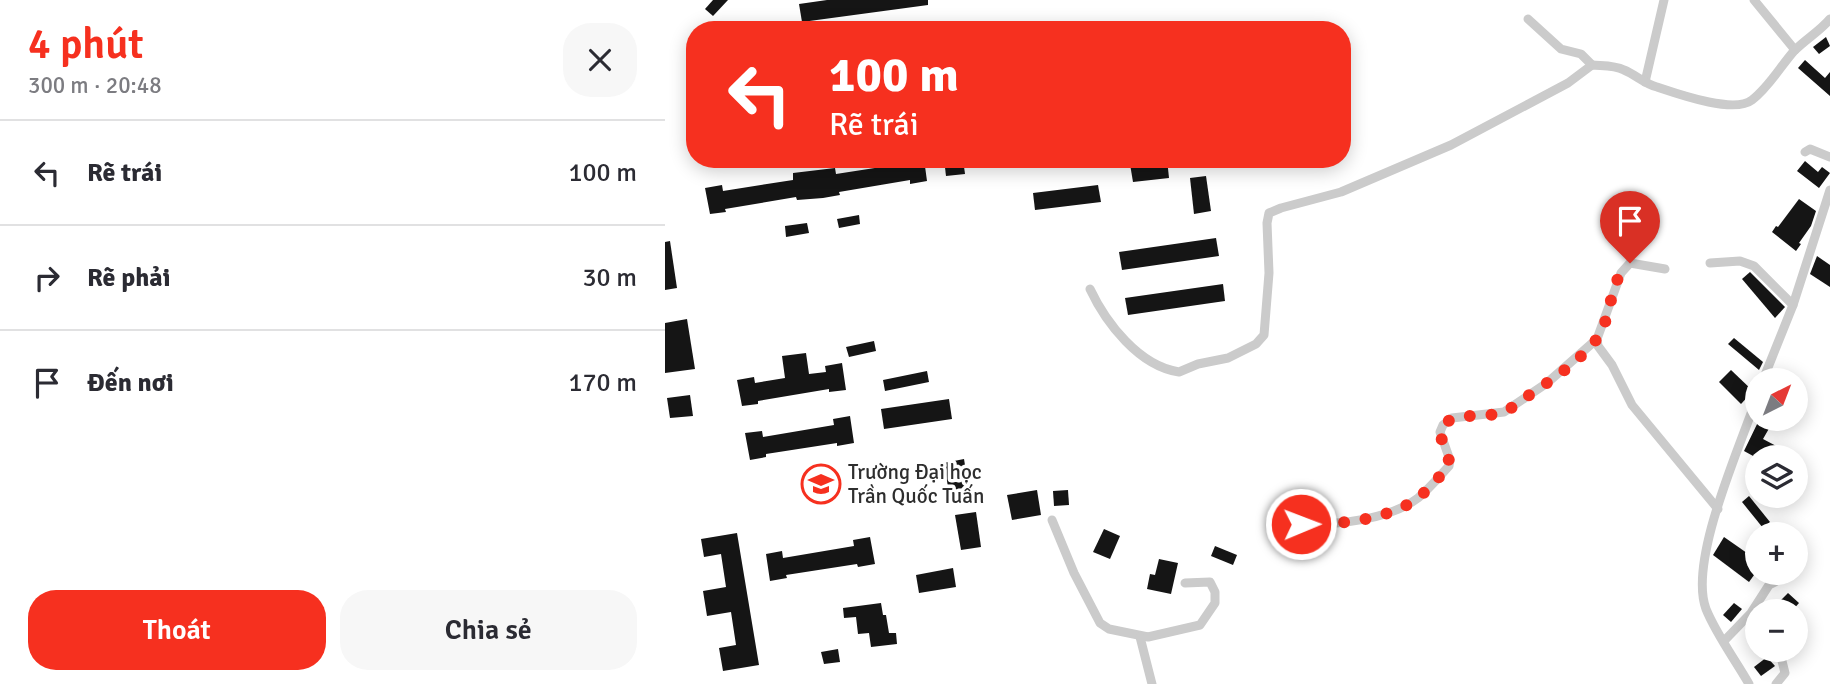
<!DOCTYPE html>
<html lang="vi">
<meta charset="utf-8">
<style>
:root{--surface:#fff;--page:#f7f7f7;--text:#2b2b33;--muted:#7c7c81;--line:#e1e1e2;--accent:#f6301f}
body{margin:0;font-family:Signika,sans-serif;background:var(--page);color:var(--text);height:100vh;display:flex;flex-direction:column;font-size:26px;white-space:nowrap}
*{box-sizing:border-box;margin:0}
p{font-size:23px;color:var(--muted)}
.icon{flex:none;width:38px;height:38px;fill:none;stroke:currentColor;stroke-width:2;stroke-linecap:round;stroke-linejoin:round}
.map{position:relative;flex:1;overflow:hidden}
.panel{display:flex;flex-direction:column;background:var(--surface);width:665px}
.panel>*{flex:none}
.guide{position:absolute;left:21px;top:21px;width:665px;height:147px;border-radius:28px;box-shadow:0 4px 18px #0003;background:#f6301f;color:#fff;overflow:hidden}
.needle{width:46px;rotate:42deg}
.controls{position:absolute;left:1080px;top:368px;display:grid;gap:14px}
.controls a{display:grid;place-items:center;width:63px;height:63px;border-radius:50%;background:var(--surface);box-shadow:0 4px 18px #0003;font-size:35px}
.pin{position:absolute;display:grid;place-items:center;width:60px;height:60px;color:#fff;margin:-72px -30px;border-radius:50% 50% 50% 0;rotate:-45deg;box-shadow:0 0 7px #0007}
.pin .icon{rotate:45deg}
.me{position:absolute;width:77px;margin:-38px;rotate:89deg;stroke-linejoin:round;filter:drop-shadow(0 0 5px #0008)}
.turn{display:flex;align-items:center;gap:24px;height:147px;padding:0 28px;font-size:32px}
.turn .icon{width:91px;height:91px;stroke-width:2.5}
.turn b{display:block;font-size:49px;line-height:60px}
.round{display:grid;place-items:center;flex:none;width:74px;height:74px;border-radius:28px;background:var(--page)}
.head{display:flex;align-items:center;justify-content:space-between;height:119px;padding:0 28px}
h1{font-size:42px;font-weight:600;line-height:52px;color:var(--accent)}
.action{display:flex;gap:14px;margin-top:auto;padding:14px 28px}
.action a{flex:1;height:80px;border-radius:28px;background:var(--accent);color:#fff;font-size:28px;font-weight:600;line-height:80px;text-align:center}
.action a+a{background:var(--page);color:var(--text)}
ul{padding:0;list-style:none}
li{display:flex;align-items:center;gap:21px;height:105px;padding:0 28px;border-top:2px solid var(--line)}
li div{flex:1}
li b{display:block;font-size:26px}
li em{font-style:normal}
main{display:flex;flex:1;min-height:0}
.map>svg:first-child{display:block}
.building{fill:#151515}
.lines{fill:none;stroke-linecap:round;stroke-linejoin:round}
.minor{stroke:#cbcbcb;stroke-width:9}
.route{stroke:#f6301f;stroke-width:12;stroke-dasharray:0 21.6}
.labels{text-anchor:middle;stroke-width:7;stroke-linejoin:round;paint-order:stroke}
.poi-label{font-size:21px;fill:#2e2e2e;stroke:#fff;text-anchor:start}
</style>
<main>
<section class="panel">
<div class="head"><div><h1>4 phút</h1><p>300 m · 20:48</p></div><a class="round"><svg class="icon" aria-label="close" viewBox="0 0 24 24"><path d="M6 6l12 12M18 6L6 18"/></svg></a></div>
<ul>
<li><svg class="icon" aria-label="left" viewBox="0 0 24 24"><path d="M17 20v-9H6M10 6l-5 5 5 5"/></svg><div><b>Rẽ trái</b></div><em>100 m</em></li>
<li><svg class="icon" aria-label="right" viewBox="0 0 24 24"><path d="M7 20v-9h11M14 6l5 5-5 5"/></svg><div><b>Rẽ phải</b></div><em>30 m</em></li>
<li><svg class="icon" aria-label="arrive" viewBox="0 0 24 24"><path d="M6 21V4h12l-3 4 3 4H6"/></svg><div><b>Đến nơi</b></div><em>170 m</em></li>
</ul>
<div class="action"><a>Thoát</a><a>Chia sẻ</a></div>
</section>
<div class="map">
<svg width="1165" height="684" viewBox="0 0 1165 684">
<rect width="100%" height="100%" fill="#fff"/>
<!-- building -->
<g class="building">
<polygon points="48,0 63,0 48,16 40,9"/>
<polygon points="162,0 263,0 263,5 137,22 134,4"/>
<polygon points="1161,37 1165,46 1154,54 1148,47"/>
<polygon points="1140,60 1160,78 1165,72 1165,96 1133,68"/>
<polygon points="242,159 259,159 262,181 245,184 245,180 174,192 175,195 158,198 132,200 131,197 60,209 61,212 45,214 40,188 57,185 58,191 128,180 128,173 170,168 171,174 242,163"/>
<polygon points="279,159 298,159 300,174 281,176"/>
<polygon points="502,159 504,178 468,182 465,164"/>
<polygon points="1140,161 1153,172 1157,167 1165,173 1154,188 1132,171"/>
<polygon points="541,176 546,211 529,214 525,178"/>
<polygon points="433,185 436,202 370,210 368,193"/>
<polygon points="1134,199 1151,211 1146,226 1134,243 1136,244 1131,251 1107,232 1111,226 1113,227"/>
<polygon points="194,215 195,224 174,228 172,219"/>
<polygon points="142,223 144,233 121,237 120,226"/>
<polygon points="551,238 554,256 457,270 454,252"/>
<polygon points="5,241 12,288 0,290 0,242"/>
<polygon points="1152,256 1165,265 1165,287 1145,274"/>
<polygon points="1085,272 1120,307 1110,318 1077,279"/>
<polygon points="558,284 560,301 463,315 460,298"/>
<polygon points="22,319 30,369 0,373 0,323"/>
<polygon points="1069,338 1098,362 1094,370 1063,344"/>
<polygon points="209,341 211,351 184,357 181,347"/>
<polygon points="141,353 144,374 161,372 160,366 177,363 181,390 164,392 164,389 93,401 93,404 77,406 72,380 89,377 90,383 120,378 117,356"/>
<polygon points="1066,370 1088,391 1076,404 1054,382"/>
<polygon points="262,371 264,382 220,391 218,380"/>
<polygon points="25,395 28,416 5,418 2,398"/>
<polygon points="284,399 287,419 219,429 216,409"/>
<polygon points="185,416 189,443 172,446 172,443 101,454 101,457 85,460 80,433 97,431 98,437 169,425 168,419"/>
<polygon points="1095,418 1110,418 1098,439 1117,449 1113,457 1090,457 1079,451"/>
<polygon points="299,459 305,496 285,499 279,463"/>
<polygon points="372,490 376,515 347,520 342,495"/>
<polygon points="403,490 404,505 389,506 388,491"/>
<polygon points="1084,496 1105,522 1098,528 1077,502"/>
<polygon points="311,512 316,547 296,550 290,515"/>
<polygon points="439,529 455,536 445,559 428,552"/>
<polygon points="72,533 94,665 58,671 54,648 71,645 66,612 42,616 38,591 61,587 56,554 39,557 36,539"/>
<polygon points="205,537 210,564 193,567 192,564 121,575 122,578 105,581 101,554 117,551 118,558 189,546 188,540"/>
<polygon points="1059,537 1092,560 1092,571 1084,582 1048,555"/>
<polygon points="550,546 572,555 568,565 546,556"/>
<polygon points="494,559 513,563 506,594 482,589 485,574 490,575"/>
<polygon points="288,568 291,587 254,593 251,575"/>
<polygon points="1123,593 1134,603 1127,611 1122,611 1120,606 1114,602"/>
<polygon points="216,603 218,615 221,615 224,633 231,633 232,644 206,647 204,633 193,634 191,617 179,618 178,608"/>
<polygon points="1069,603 1077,609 1066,622 1058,615"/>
<polygon points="173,649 175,662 159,664 156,652"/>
<polygon points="1102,657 1110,666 1096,676 1089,667"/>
</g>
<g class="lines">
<!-- minor -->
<g class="minor">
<polyline points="1089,0 1130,50"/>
<polyline points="863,19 896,49 916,54 927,65"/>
<polyline points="980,82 999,0"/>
<polyline points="1140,152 1145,149 1165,157"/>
<polyline points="1045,263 1075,261 1089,266 1128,305"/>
<polyline points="1000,269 965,263 956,273 932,339 933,346 947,365 967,405 1053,509"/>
<path d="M 425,289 C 441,323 474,366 514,372 L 533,364 L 563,358 L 591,344 L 599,335 L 604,273 L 602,223 L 604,213 L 616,208 L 676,192 L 786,145 L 903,83 L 927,65 C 938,66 949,65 959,70 C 971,75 980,84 992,87 C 1013,94 1069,114 1087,100 C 1104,87 1115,67 1129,51 C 1141,39 1155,31 1165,19"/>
<polyline points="1098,380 1128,305 1165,190"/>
<polyline points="387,520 409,573 435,623 444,629 483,637 535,625 550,603 550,592 545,582 520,583"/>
<path d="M 636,524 C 671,525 724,520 753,498 C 764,489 774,477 784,466 L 785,460 L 775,432 L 778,425 L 787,418 L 839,412 L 882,383 L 932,339"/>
<polyline points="1113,609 1115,611"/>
<polyline points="475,637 487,684"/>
<polyline points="1059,641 1086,613 1104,585 1110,582"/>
<path d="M 1084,684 C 1071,661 1051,634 1041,609 C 1023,561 1075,447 1092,397"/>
<polyline points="1111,684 1120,673 1114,649"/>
</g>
</g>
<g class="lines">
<!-- route -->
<path class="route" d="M 636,524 C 672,525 724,520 753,498 C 764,489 774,477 784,466 C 786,454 770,436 778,426 C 788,411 823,419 839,412 C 845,410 851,404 857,400 C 882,383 912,364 931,340 C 947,321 944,277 965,263"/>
</g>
<!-- icons -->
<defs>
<symbol id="university-ring" viewBox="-11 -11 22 22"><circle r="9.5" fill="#fff" stroke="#f6301f" stroke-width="1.5"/><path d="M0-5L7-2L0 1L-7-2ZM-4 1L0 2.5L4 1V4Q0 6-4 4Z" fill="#f6301f"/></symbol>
</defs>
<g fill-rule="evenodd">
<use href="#university-ring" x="134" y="462" width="44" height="44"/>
</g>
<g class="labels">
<!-- poi labels -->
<g class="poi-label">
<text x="183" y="479">Trường Đại học<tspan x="183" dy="24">Trần Quốc Tuấn</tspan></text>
</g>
</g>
</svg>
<div class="controls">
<a><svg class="needle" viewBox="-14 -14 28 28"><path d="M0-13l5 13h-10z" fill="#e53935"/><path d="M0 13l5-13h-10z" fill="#7c7c81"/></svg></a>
<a><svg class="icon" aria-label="layers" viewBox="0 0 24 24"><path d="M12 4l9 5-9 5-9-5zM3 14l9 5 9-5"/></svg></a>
<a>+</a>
<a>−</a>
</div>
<div class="pin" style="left:965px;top:263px;background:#d93025"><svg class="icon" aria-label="arrive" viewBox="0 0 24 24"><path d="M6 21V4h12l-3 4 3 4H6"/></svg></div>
<svg class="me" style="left:636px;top:524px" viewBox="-20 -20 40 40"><circle r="17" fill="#f6301f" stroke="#fff" stroke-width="3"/><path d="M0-11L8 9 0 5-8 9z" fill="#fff"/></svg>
<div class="guide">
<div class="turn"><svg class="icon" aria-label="left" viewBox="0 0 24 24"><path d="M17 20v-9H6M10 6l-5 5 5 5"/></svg><div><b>100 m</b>Rẽ trái</div></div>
</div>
</div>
</main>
